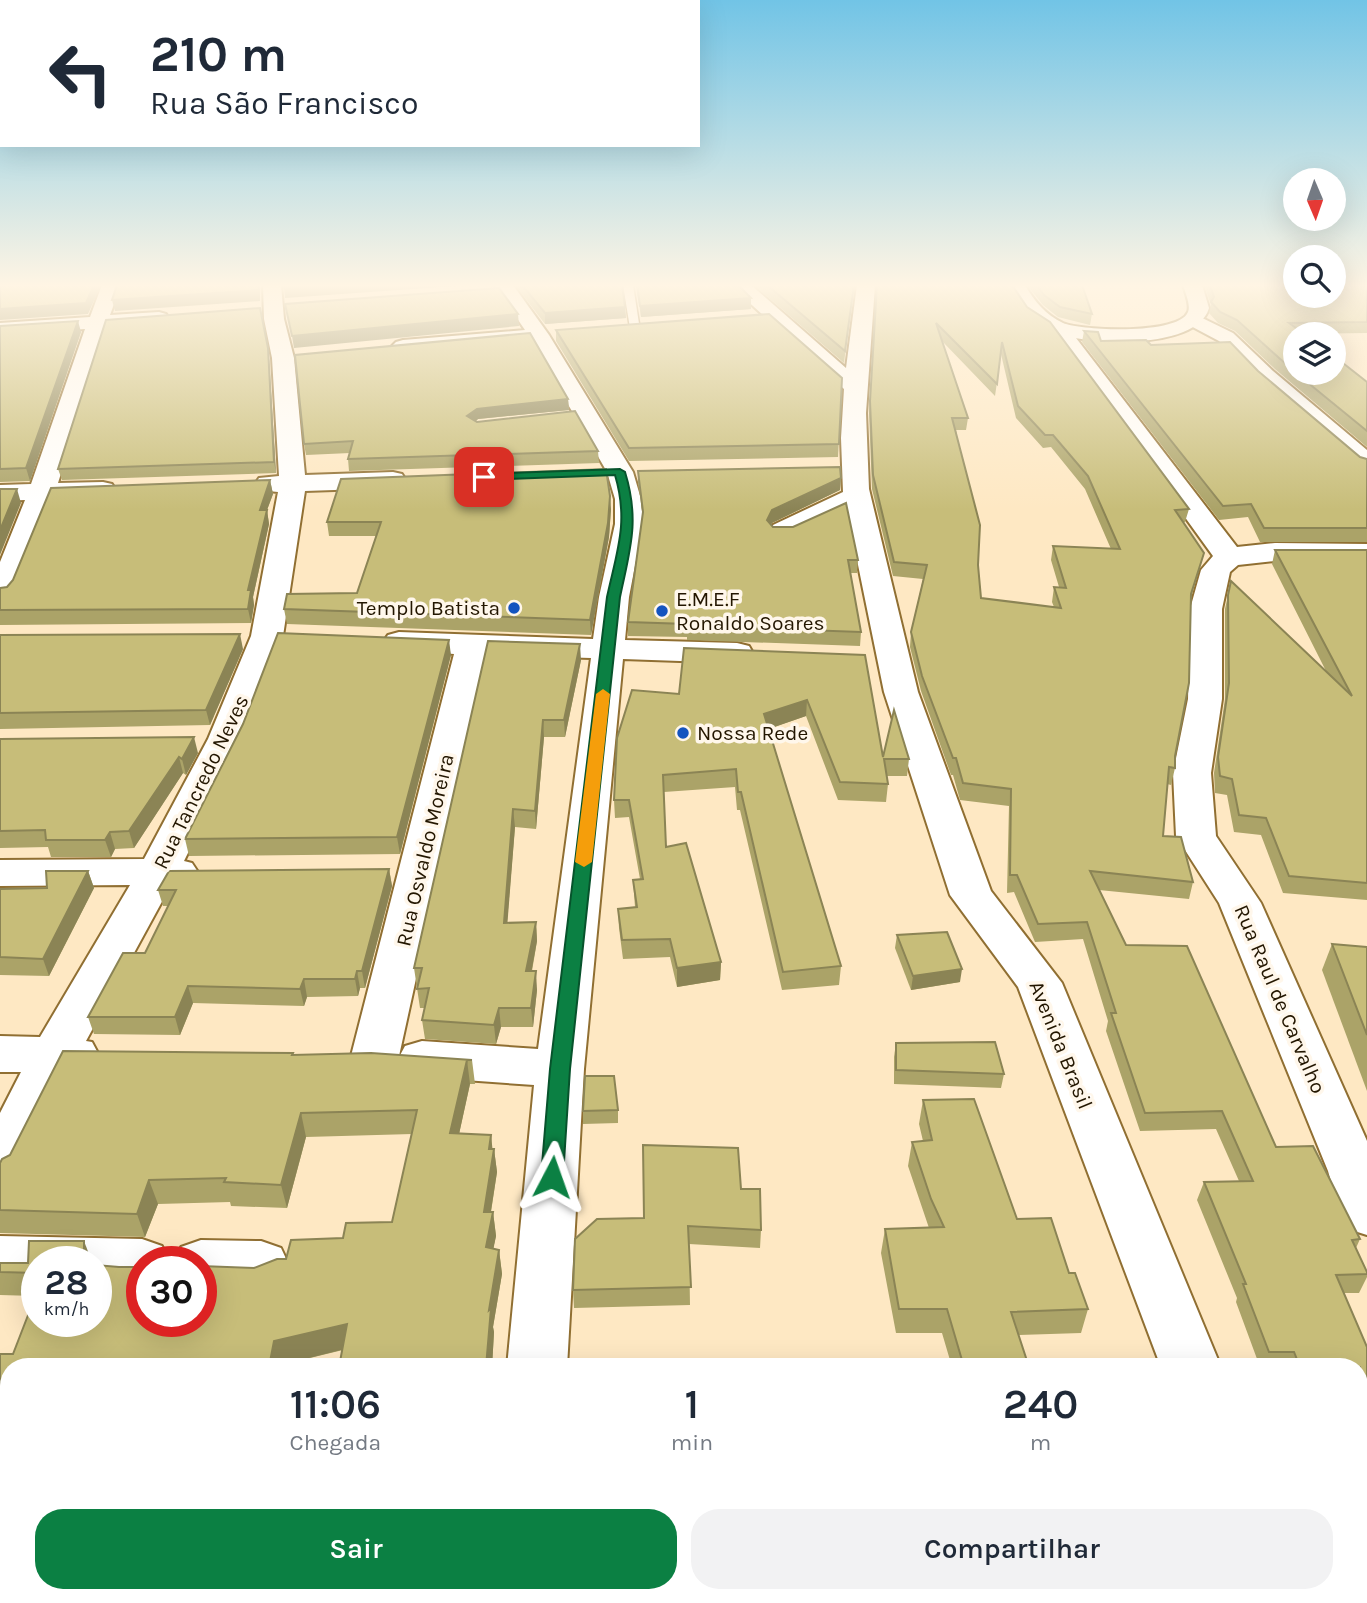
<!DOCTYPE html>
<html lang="pt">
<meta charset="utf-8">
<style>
:root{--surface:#fff;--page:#f2f2f3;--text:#1f2937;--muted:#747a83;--accent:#0b8043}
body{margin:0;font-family:Karla,sans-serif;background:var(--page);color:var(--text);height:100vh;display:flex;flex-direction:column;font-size:26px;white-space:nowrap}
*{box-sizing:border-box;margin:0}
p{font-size:23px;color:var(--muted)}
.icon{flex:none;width:38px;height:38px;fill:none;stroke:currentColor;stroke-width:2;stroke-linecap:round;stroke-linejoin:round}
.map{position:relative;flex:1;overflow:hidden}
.drawer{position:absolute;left:0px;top:1358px;width:1368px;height:245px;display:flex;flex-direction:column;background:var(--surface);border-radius:28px 28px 0 0;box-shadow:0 7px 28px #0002}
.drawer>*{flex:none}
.top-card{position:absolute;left:0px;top:0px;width:700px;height:147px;box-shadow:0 7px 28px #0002;background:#fff;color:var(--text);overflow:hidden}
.needle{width:46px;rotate:178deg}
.fabs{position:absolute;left:1283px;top:168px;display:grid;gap:14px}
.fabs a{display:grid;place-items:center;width:63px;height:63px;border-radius:50%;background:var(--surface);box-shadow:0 7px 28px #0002;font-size:35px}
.speed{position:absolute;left:21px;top:1246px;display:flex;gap:14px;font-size:35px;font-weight:700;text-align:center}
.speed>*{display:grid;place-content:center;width:91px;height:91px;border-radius:50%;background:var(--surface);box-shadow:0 7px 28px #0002;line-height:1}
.speed small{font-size:18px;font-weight:400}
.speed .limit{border:10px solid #d22;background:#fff;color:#111}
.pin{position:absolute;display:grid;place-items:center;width:60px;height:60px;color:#fff;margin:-30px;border-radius:14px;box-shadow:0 4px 10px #0006}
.me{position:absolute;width:77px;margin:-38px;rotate:4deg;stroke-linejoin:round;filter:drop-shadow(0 0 5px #0008)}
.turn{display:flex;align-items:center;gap:24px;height:147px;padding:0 35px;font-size:32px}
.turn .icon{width:91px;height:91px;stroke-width:2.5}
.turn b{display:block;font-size:49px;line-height:60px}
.eta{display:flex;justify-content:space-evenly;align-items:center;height:119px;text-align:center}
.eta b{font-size:42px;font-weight:600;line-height:49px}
.button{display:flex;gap:14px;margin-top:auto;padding:14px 35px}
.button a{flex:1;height:80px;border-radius:28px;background:var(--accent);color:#fff;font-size:28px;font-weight:600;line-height:80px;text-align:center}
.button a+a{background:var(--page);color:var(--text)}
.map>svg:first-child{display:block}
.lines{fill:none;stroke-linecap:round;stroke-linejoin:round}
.lane-casing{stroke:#906f32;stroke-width:3}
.street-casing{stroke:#906f32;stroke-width:4}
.secondary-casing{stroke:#906f32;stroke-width:4}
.lane{fill:#fff;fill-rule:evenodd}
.street{fill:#fff;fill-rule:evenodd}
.secondary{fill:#fff;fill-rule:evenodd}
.wall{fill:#aba368;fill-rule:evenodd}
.shaded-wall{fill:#8b8455}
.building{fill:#c7bd79;stroke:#8b8455;stroke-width:2;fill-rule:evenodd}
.route{fill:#0b8043;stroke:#07532c;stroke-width:2}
.slow{fill:#f59e0b}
.poi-dot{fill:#1454bf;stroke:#fff7eb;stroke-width:2.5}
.labels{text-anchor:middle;stroke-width:7;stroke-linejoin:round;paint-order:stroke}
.poi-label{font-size:21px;fill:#231600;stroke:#fff7eb;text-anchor:start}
.street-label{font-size:21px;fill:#231600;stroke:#fff7eb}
</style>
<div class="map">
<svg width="1367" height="1603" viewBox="0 0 1367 1603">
<rect width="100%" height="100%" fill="#fee8c3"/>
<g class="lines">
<defs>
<polygon id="lane" points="623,285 633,285 640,330 630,328"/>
<g id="street">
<polygon points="102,285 121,285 110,315 159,312 166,314 169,318 166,322 159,324 106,328 58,483 103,482 112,484 116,490 112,496 53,499 15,593 11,599 0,602 0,562 25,500 0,501 0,485 31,484 85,329 0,335 0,323 90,317"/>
<polygon points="263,285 281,285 284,319 294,358 305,475 393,472 402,474 406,480 402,486 393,488 305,491 283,636 244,739 184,861 192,863 198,872 192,881 171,885 86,1041 92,1042 99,1055 92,1068 70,1073 18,1178 0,1184 0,1113 21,1072 0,1072 0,1036 40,1037 130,885 0,886 0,860 144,859 208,739 251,636 278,492 259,490 255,484 259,478 279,476 272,358 264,319"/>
<polygon points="494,285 513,285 549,335 633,472 641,499 643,524 629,597 625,640 737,643 749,646 753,653 749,660 737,663 623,659 584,1069 567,1367 507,1367 534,1085 422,1077 405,1072 398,1059 405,1046 422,1041 538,1049 591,658 487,655 399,1056 392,1069 375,1074 358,1069 351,1056 454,654 388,649 383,642 388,635 399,632 593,639 599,597 615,524 615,499 607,472 532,342 403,352 396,350 392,346 396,342 403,340 525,330"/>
<path d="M 730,285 L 751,285 L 846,368 L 857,285 L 875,285 L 866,413 L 869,489 L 918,692 L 991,891 L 1062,983 L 1221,1367 L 1161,1367 L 1018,987 L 950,895 L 884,692 L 847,511 C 826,521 797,543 773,537 L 769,531 L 773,525 L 843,492 L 841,438 L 844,389 Z"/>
<polygon points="1194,314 1233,333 1273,371 1367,450 1367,471 1358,468 1257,381 1219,341 1187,324 1184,320 1187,316"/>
<polygon points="1059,323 1066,325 1237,547 1275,543 1367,544 1367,562 1275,561 1238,565 1230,572 1222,609 1222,699 1211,773 1216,836 1261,903 1367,1141 1367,1235 1348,1229 1340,1213 1328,1171 1219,903 1176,836 1173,773 1188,699 1190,609 1201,570 1213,556 1049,329 1052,325"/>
<polygon points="0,1236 142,1239 162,1246 169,1262 142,1262 142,1287 96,1286 96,1262 37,1262 37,1285 0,1284"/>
<polygon points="201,1240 261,1241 281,1248 289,1265 281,1282 261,1289 201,1288 201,1262 174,1262 181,1247"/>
<polygon points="486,1594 554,1594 554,1603 484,1603"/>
</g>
<path id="secondary" d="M 1006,285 L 1025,285 C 1034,301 1046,315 1063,323 C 1083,331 1179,335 1188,312 C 1191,305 1185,292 1183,285 L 1202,285 L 1209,308 C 1197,352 1077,346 1045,329 C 1027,320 1015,303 1006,285 Z"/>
</defs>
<!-- lane casing -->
<use href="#lane" class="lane-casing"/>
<!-- street casing -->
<use href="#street" class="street-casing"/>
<!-- secondary casing -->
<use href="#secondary" class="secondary-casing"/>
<!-- lane -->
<use href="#lane" class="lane"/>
<!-- street -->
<use href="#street" class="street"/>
<!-- secondary -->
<use href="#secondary" class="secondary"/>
</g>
<!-- wall -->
<g class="wall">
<polygon points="515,285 622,285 625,307 626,318 545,324"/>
<polygon points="636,285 738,285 751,298 751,309 641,317"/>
<polygon points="754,285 854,285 844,363"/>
<path d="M 877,285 L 1027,307 L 1189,509 L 1185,522 L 1184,522 L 1200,567 L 1191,598 L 1175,756 L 1175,768 L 1171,785 L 1167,784 L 1163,836 L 1193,882 L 1189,899 L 1099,890 L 1126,945 L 1276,1147 L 1360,1239 L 1356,1248 L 1367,1272 L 1367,1277 L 1359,1293 L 1344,1293 L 1367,1347 L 1367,1492 L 1360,1494 L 1360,1367 L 1260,1367 L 1236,1302 L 1237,1298 L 1197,1200 L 1204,1182 L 1239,1181 L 1216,1129 L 1140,1131 L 1106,1031 L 1108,1021 L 1083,939 L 1035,942 L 1014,892 L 1007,893 L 1009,806 L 960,800 L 953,775 L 951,775 L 921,691 L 910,647 L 911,632 L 923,579 L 893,576 L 872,489 L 869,413 ZM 942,341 L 995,396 L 1001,354 L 1016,418 L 1043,448 L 1051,447 L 1085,489 L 1111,549 L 1053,546 L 1051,560 L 1059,587 L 1054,587 L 1052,602 L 1054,607 L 981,598 L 978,565 L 956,430 L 966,430 L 968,418 Z"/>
<polygon points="1027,285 1082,285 1092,314 1090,325 1058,317 1043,305"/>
<polygon points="1204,285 1367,285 1367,333 1295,334 1295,373 1334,373 1367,382 1367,447 1275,369 1235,331 1218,323 1209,313 1211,305"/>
<polygon points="0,326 81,332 30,481 0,482"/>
<polygon points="556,330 842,378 838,457 629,461 556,341"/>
<polygon points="1084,331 1101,341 1151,345 1258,371 1360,457 1367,459 1367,542 1260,542 1248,517 1219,520 1082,342"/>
<polygon points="269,358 276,473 62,480 58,469"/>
<polygon points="568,399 569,410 478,419 476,421 598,451 599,463 349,471 348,459 350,453 306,455 304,444"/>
<polygon points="638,471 841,478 840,490 772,523 771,524 773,527 858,560 857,573 850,573 861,632 860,646 687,640 687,637 628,636 628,622 643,517 638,483"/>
<polygon points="270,480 273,494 267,510 269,524 253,597 254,605 251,623 0,625 0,588 7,587"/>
<polygon points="611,509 609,537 591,635 287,624 284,609 357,593 376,536 329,536 327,522"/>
<polygon points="1275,550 1367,550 1367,900 1283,893 1261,835 1234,832 1227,795 1215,793 1214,773 1225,699 1225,609 1231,581 1326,671 1272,564"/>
<polygon points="0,635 243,649 210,725 0,729"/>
<polygon points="488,641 581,660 565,737 544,737 536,829 515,827 507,922 536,922 537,941 532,971 537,990 533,1027 501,1027 496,1044 425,1039 422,1020 425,1008 420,1008 414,968"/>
<polygon points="451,655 400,854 189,856 185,839"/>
<polygon points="865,655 883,757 909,759 907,776 887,776 888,784 886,802 838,800 806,716 768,729 841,966 839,985 782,990 740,810 737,810 735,787 664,792 666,847 721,962 720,980 677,987 670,957 623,959 619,928 618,909 635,907 633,880 640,879 629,817 615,818 614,800 679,694"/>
<polygon points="0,739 198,753 186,775 183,773 134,848 115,849 111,857 51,857 48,847 0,848"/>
<polygon points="389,869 392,886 365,988 360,988 358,996 307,997 304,1006 193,1003 180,1035 94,1034 88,1017 145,953 168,906 163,906 158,890"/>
<polygon points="88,871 94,888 49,976 0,975 0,889 47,888"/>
<polygon points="897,935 960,982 911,990 895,948"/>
<polygon points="1332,944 1367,947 1367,1091 1322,970"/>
<polygon points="896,1043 1004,1074 1001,1088 894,1084 894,1057"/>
<polygon points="294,1055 472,1060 475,1084 470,1084 459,1134 491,1135 492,1149 494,1149 497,1172 491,1212 493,1212 496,1236 493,1249 499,1250 502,1274 493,1327 494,1332 492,1367 339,1367 343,1350 281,1365 9,1594 98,1594 96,1603 0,1603 13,1354 35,1296 0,1295 0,1263 28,1263 37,1262 37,1321 119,1267 254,1268 286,1259 392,1222 412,1134 306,1137 287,1208 231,1206 230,1202 158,1204 145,1237 0,1233 0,1163"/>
<polygon points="923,1100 1017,1219 1069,1273 1088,1309 1081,1333 1019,1335 1029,1367 952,1367 942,1333 896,1333 881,1253 885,1229 929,1228 908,1166 912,1142 923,1141 919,1124"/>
<polygon points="618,1110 618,1123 583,1124 583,1111"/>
<polygon points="741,1189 761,1230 760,1248 689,1244 690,1305 574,1308 573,1290 644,1218"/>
<polygon points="1360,1540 1367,1564 1367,1603 1356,1603 1353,1594 1360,1594"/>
<polygon points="595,1594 735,1594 734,1603 595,1603"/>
<polygon points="1037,1594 1115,1594 1124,1603 1035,1603"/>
<polygon points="1214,1594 1285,1603 1210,1603"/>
</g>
<!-- shaded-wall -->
<g class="shaded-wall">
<polygon points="94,285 101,285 88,314 0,320 0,309"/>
<polygon points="260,285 260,301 115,311 112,300"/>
<polygon points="320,285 470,285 285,298 284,288"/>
<polygon points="751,298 751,309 641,317 640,306"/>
<polygon points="625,307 626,318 545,324 545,313"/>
<polygon points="518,314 519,326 294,348 292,336"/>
<polygon points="78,321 81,332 30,481 26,468"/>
<polygon points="268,348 269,358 276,473 274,462"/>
<polygon points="568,399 569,410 478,419 469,427 467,416 477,409"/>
<polygon points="841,478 840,490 772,523 767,532 767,520 772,510"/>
<polygon points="270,480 273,494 267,510 269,524 253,597 254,605 251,623 248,609 248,590 260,510"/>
<polygon points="17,489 21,503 0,555 0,530"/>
<polygon points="610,496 611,509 609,537 591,635 590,620"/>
<polygon points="240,634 243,649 210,725 206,710"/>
<polygon points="449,640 451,655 400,854 397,837"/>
<polygon points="580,644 581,660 565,737 564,720"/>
<polygon points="807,700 806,716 763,731 764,714"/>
<polygon points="543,720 544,737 536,829 535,811"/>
<polygon points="194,737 198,753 186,775 182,759"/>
<polygon points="179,757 183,773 134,848 129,831"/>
<polygon points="513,809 515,827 506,941 504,923"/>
<polygon points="110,832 115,849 111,857 105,840"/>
<polygon points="389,869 392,886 365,988 362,971"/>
<polygon points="88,871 94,888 49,976 43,959"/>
<polygon points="536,922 537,941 528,990 526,971"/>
<polygon points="721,962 720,980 677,987 677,968"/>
<polygon points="962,969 960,982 911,990 913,976"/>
<polygon points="357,971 360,988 358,996 355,979"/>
<polygon points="536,971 537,990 533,1027 531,1008"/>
<polygon points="304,979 307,997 304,1006 300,989"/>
<polygon points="188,986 193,1003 180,1035 175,1017"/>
<polygon points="499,1008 501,1027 496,1044 494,1025"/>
<polygon points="467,1060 470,1084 454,1157 450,1133"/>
<polygon points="301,1113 306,1137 287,1208 281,1185"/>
<polygon points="491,1135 493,1154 494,1149 497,1172 487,1236 484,1212 489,1149"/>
<polygon points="149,1180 158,1204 145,1237 137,1214"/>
<polygon points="493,1212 496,1236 489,1271 486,1247"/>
<polygon points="84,1241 92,1262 84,1262"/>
<polygon points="499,1250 502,1274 493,1327 494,1332 492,1367 486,1367 489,1310"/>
<polygon points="347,1324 353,1347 281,1365 280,1367 269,1367 274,1341"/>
<polygon points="80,1594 98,1594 96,1603 77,1603"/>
<polygon points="235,1594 261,1594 264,1603 231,1603 228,1596"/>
<rect x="332" y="1594" width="8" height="9"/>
</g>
<!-- building -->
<g class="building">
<polygon points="0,285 94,285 86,303 0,309"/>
<polygon points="117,285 259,285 259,290 112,300"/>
<polygon points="283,285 320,285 284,288"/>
<polygon points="522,285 622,285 625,307 545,313"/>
<polygon points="637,285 738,285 751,298 640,306"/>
<polygon points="767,285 854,285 845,351"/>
<path d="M 877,285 L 1012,285 L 1027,307 L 1050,322 L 1189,509 L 1175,510 L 1204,553 L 1191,594 L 1189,683 L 1175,756 L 1175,768 L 1169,767 L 1163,836 L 1181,837 L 1193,882 L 1090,871 L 1126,945 L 1187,946 L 1276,1147 L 1313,1146 L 1360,1239 L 1352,1240 L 1367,1272 L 1367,1274 L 1336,1275 L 1367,1347 L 1367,1480 L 1360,1477 L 1360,1367 L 1300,1367 L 1294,1352 L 1269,1352 L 1243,1284 L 1246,1284 L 1204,1182 L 1253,1181 L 1222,1111 L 1145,1113 L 1111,1013 L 1116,1013 L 1087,922 L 1038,924 L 1017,875 L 1010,875 L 1011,789 L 963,783 L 956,758 L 953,758 L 922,676 L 911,632 L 927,565 L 894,562 L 873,475 L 870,401 ZM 936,323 L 997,384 L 1002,342 L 1018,406 L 1045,435 L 1053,435 L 1088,476 L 1120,549 L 1053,546 L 1066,588 L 1054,587 L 1061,608 L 981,598 L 978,565 L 980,525 L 952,418 L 968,418 Z"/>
<polygon points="1037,285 1082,285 1092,314 1060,307 1044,295"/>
<polygon points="1210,285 1295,285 1295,296 1334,296 1334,285 1367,286 1367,322 1289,323 1304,334 1295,334 1295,372 1278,357 1237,320 1220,312 1211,302 1214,297"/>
<polygon points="499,288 518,314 292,336 285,304"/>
<polygon points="260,308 268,348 274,462 58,469 106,320"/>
<polygon points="769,314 842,378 839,444 629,448 556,330"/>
<polygon points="78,321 26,468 0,469 0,326"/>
<polygon points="1084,331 1098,332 1101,341 1146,340 1151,345 1230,342 1258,371 1360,457 1367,459 1367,528 1264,528 1251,504 1223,506"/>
<polygon points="530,333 568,399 477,409 467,416 477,422 575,411 598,451 348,459 353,441 304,444 295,355"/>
<polygon points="1334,356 1367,382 1367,431 1296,373 1334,373"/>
<polygon points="840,467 841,478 772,510 767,520 773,527 793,527 846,503 858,560 848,560 861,632 687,626 687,624 628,622 643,512 638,471"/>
<polygon points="606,469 610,496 608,523 590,620 284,609 287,594 357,593 381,522 327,522 341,479"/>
<polygon points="270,480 260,510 267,510 248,590 251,590 248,609 0,610 0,588 7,587 13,580 51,488"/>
<polygon points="0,489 17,489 0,530"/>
<polygon points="1275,550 1367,550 1367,883 1289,876 1266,818 1239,815 1232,779 1220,776 1218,757 1229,683 1228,595 1231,581 1352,696"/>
<polygon points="278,633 449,640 397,837 185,839 243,724"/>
<polygon points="240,634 206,710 0,713 0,635"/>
<polygon points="488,641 580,644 564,720 543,720 535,811 513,809 504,923 536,922 526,971 536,971 531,1008 499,1008 494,1025 422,1020 429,988 417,989 422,968 414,968"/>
<polygon points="684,648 865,655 883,757 894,710 909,759 884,759 888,784 840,782 807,700 764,714 841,966 783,972 741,792 738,792 736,769 663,775 666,847 686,843 721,962 677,968 670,939 622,940 618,909 637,907 633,880 643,879 629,800 614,800 617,738 632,690 679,694"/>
<polygon points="194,737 182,759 179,757 129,831 110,832 105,840 46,840 45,830 0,831 0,739"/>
<polygon points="389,869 362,971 357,971 355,979 304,979 300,989 188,986 175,1017 88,1017 123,953 145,953 176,890 158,890 169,871"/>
<polygon points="46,871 88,871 43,959 0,957 0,889 47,888"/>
<polygon points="947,932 962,969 913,976 897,935"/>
<polygon points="1332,944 1367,947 1367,1035"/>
<polygon points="995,1042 1004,1074 896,1070 896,1043"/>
<polygon points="63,1051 293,1053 292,1055 371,1053 472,1060 467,1060 450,1133 491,1135 489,1149 494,1149 484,1212 493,1212 486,1247 499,1250 489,1310 491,1308 486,1367 339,1367 347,1324 274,1341 269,1367 9,1367 9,1594 80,1594 77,1603 0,1603 0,1354 13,1354 37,1292 37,1321 96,1321 96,1265 119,1267 142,1267 142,1321 201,1321 201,1266 254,1268 277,1259 286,1259 291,1240 343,1238 346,1223 392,1222 417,1110 301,1113 281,1185 224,1182 226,1178 149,1180 137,1214 0,1210 0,1163 2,1159 10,1155"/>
<polygon points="585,1076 614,1076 618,1110 583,1111"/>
<polygon points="974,1099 1017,1219 1051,1218 1069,1273 1075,1273 1088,1309 1011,1312 1029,1367 964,1367 947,1309 899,1309 885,1229 944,1227 931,1199 912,1142 932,1140 923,1100"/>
<polygon points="643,1145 738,1148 741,1189 760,1189 761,1230 688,1226 691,1287 573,1290 575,1239 597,1219 644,1218"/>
<polygon points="29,1241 84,1241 84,1262 37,1262 37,1273 0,1272 0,1263 28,1263"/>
<polygon points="1367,1526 1367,1564 1360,1540 1360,1529"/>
<rect x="259" y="1594" width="73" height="9"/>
<rect x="595" y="1594" width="135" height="9"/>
<polygon points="1040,1594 1115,1594 1125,1597 1124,1603 1039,1603"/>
<polygon points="1215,1594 1286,1594 1285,1603 1227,1603"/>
</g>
<!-- sky -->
<linearGradient id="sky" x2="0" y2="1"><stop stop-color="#71c4e6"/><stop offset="0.56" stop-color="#fff5e4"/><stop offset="1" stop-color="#fff5e4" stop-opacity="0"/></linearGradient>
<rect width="1367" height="510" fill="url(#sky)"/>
<!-- route -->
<path class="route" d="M 620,469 L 625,472 C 640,521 630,549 620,597 L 570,1069 L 563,1177 L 560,1183 L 552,1186 L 544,1183 L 541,1177 L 550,1069 L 607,597 C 617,551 629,522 615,475 L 484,480 L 478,477 L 484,474 Z"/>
<!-- slow -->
<polygon class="slow" points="603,689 610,694 592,862 584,867 575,862 596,694"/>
<!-- markers -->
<g class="poi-dot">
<circle cx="514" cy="608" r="7"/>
<circle cx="662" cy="611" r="7"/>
<circle cx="683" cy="733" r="7"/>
</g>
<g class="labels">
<!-- poi labels -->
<g class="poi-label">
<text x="676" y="606">E.M.E.F<tspan x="676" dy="24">Ronaldo Soares</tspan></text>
<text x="500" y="615" text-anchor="end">Templo Batista</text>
<text x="697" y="740">Nossa Rede</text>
</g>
<!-- street labels -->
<g class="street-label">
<text transform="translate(201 782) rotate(-64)" y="7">Rua Tancredo Neves</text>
<text transform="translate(425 850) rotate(-77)" y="7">Rua Osvaldo Moreira</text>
<text transform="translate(1280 999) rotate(67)" y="7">Rua Raul de Carvalho</text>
<text transform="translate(1061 1045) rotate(68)" y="7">Avenida Brasil</text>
</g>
</g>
</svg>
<div class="fabs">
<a><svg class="needle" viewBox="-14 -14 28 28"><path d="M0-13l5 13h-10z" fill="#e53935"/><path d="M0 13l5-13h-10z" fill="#747a83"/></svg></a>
<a><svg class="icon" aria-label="search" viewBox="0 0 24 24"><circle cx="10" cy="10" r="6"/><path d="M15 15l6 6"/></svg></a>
<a><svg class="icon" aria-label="layers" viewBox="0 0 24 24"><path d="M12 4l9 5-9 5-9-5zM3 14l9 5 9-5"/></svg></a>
</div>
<div class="speed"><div>28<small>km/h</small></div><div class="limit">30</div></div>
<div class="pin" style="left:484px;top:477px;background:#d93025"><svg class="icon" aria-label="arrive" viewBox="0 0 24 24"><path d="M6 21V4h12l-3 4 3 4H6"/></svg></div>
<svg class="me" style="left:552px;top:1177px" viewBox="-20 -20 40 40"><path d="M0-17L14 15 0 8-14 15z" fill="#0b8043" stroke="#fff" stroke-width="4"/></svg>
<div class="top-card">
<div class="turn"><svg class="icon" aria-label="left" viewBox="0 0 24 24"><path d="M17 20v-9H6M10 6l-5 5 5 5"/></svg><div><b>210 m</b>Rua São Francisco</div></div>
</div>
<section class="drawer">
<div class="eta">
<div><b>11:06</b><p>Chegada</p></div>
<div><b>1</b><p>min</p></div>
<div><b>240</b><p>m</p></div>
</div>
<div class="button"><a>Sair</a><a>Compartilhar</a></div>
</section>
</div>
